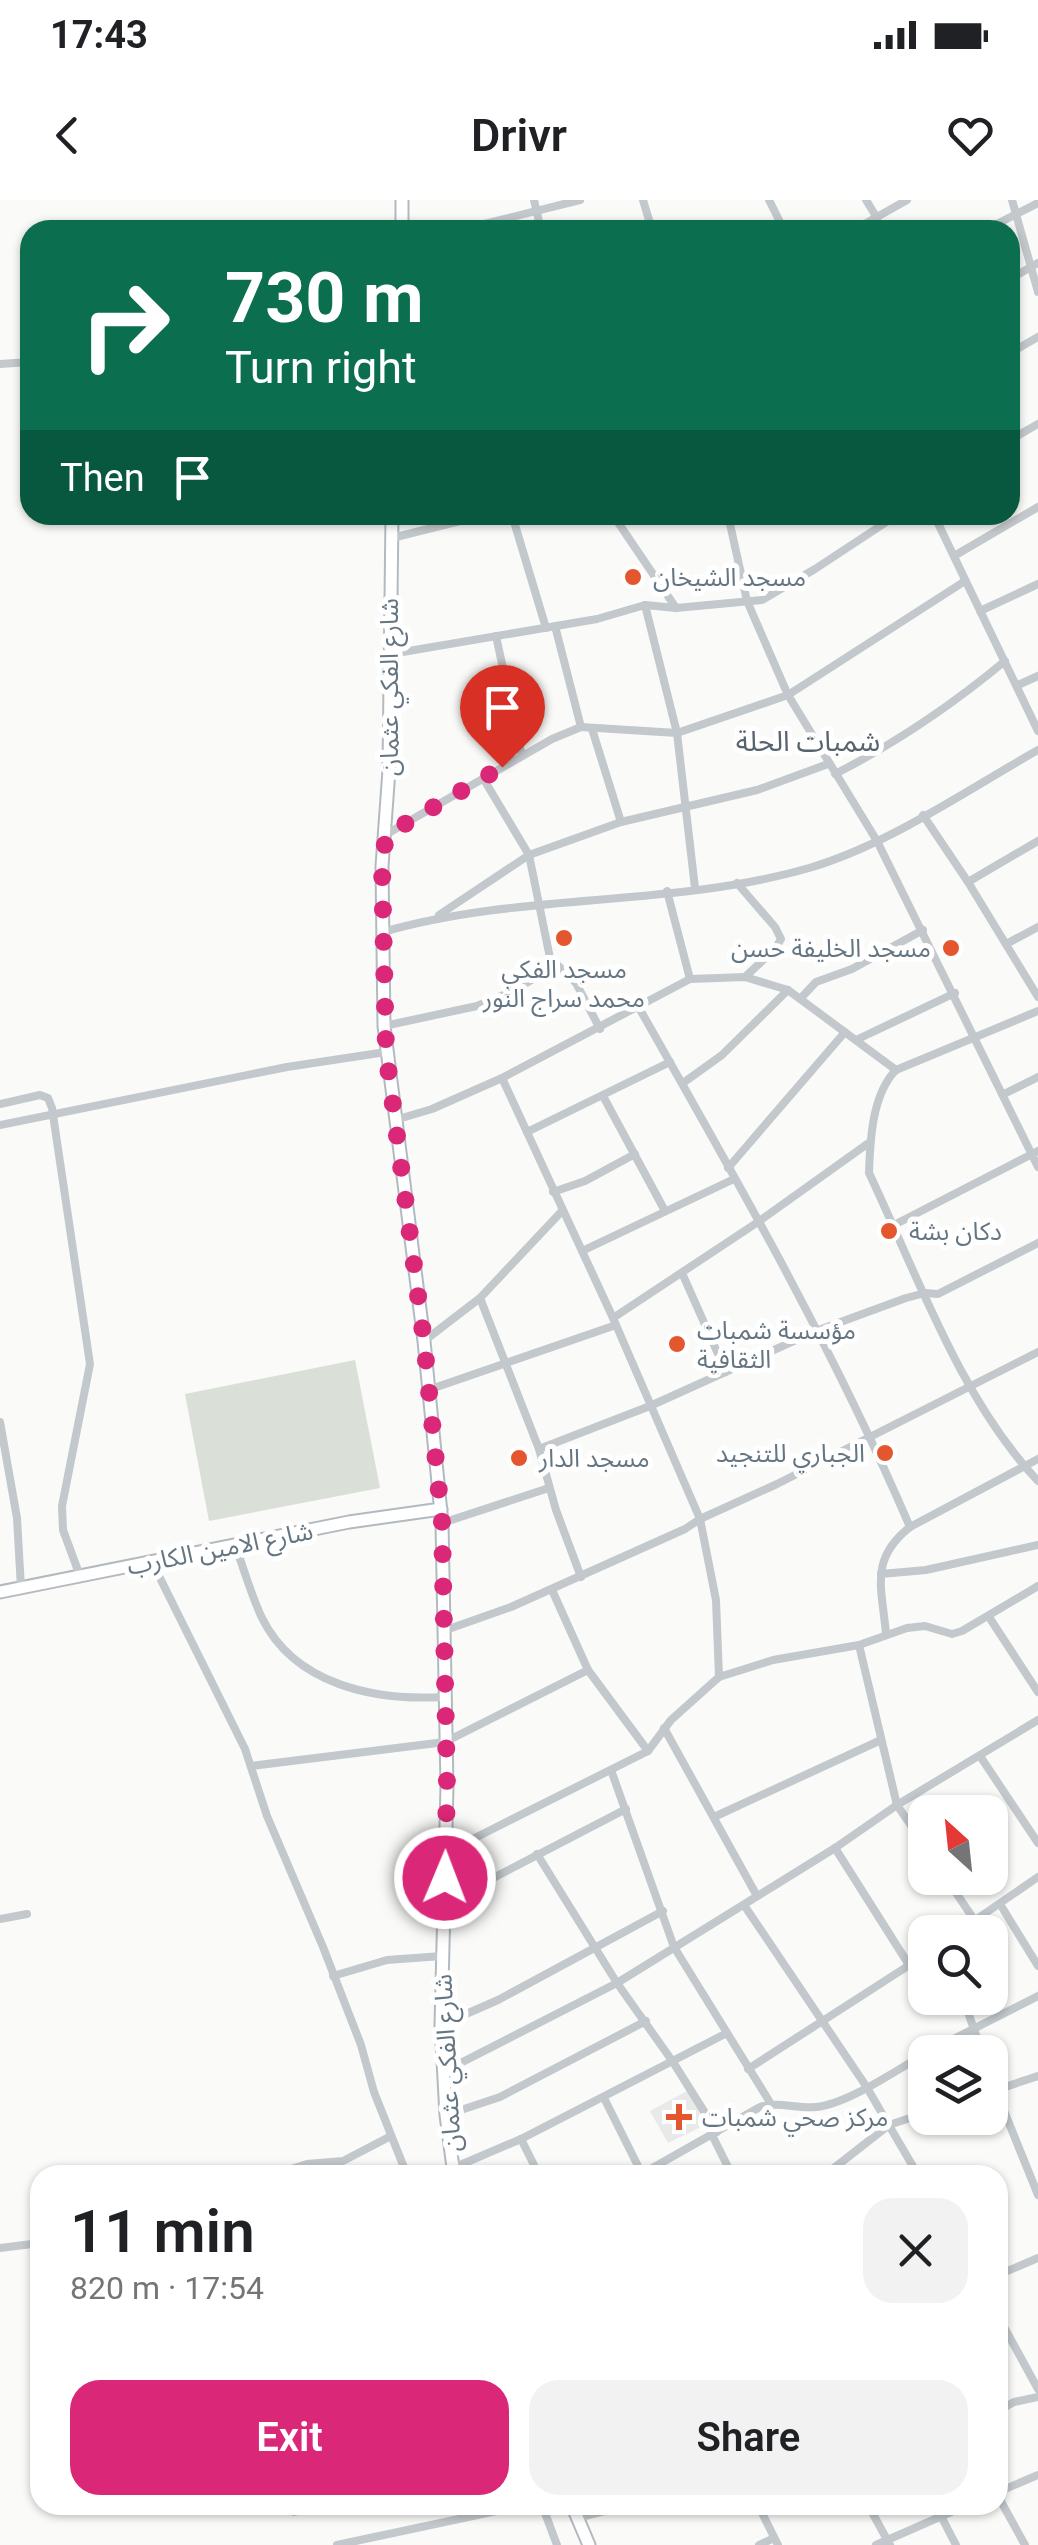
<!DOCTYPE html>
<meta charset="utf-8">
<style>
:root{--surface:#fff;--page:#f2f2f2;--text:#202124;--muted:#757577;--accent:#db2777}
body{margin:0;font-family:Roboto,"Noto Sans Arabic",sans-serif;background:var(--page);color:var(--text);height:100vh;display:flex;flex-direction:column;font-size:38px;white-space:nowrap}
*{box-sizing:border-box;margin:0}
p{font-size:32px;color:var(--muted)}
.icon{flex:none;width:55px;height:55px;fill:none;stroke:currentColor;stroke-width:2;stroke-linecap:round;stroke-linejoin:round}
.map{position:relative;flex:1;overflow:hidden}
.side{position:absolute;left:30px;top:1965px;width:978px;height:350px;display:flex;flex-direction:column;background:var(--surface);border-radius:30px;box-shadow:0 2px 8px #0004}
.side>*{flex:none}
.top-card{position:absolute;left:20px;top:20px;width:1000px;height:305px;border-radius:30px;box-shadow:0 2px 8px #0004;background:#0b6e4f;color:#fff;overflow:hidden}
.needle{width:65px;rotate:333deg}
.tools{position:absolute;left:908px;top:1595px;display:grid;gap:20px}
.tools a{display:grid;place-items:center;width:100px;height:100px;border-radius:20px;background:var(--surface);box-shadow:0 2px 8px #0004;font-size:50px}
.pin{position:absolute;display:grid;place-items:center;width:85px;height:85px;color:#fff;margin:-102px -42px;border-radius:50% 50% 50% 0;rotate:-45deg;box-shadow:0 0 10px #0007}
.pin .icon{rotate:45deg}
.me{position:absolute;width:110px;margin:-55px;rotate:1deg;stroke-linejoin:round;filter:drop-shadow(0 0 8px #0008)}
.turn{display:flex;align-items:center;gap:35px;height:210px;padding:0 40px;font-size:45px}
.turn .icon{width:130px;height:130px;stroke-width:2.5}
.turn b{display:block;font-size:70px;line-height:85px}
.then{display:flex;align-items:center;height:95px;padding:0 40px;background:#0003;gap:20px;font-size:38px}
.round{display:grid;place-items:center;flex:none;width:105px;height:105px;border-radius:30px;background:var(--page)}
.head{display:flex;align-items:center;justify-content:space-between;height:170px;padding:0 40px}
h1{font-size:60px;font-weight:600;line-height:75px}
.action{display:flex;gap:20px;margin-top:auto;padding:20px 40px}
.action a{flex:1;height:115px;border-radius:30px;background:var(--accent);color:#fff;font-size:40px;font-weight:600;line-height:115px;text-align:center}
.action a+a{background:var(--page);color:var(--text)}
.status{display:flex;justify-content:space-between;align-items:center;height:70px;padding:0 50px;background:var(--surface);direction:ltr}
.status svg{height:28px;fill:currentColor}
header{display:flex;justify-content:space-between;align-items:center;height:130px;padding:0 40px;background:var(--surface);font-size:45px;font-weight:600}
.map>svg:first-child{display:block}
.built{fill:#e8e9e9}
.green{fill:#dadfd7}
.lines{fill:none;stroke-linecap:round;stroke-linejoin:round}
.secondary-casing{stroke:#b3babf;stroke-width:15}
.street{stroke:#c3c8cc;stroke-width:8}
.secondary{stroke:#fff;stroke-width:11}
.route{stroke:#db2777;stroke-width:18;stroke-dasharray:0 32.4}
.poi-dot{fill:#e4572e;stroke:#fff;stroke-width:4}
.labels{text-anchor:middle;stroke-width:10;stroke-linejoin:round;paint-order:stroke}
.poi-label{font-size:25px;fill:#657683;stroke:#fff;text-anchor:start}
.street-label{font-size:25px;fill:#657683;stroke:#fff}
.neighbourhood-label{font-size:28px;fill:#57646e;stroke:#fff}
</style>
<div class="status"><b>17:43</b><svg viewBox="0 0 49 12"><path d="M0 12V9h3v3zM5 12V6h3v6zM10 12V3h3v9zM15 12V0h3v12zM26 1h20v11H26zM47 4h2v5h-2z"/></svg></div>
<header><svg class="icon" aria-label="back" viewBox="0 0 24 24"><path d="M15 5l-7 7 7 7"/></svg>Drivr<svg class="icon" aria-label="heart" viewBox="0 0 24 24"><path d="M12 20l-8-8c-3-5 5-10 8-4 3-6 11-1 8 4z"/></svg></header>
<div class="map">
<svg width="1038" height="2345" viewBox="0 0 1038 2345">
<rect width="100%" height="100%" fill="#fafaf8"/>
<!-- built -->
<polygon class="built" points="689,1890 709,1923 668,1943 650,1911"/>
<!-- green -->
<polygon class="green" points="355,1160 380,1288 209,1321 185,1194"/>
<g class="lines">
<defs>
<g id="secondary">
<polyline points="402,0 402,30"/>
<polyline points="392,315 389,570 382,666 384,826 424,1141 442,1323 447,1586 441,1825 446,1915 454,1975"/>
<polyline points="0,1392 349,1322 441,1309"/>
<polyline points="572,2305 589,2345"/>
</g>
</defs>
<!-- secondary casing -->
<use href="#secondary" class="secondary-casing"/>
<!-- street -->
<g class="street">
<polyline points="534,0 541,30"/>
<polyline points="643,0 652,30"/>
<polyline points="769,0 784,30"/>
<polyline points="866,0 877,18"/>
<polyline points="1012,0 1038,92"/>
<polyline points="460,30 580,0"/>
<polyline points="854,30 907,0"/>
<polyline points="985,30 1038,3"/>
<polyline points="1010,79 1038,63"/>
<polyline points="1010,153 1038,137"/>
<polyline points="0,164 30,162"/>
<polyline points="1010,240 1038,224"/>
<polyline points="512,315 546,428"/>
<polyline points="613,315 676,408"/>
<polyline points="728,315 747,401 788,495 877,641 1038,967"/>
<polyline points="934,315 1038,531"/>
<polyline points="392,338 484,315"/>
<polyline points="954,356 1038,307"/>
<polyline points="645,405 677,533 695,688"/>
<polyline points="980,411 1038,384"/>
<polyline points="555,426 581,527"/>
<polyline points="496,436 522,556"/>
<polyline points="391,454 597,419 645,405 676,408 762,400 815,369 897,315"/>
<polyline points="1018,485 1038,476"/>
<polyline points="592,529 621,622"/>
<path d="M 835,574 C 896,543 952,505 1005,461"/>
<polyline points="483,578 529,655 550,758 576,783 600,829"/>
<polyline points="923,615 968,682 1038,797"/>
<polyline points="385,635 552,539 581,527 677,533 788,495 965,381"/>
<polyline points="968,682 1038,641"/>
<polyline points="737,683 775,727 781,739 775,749 745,777"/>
<polyline points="667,691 690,779"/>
<polyline points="439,715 529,655 621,622 757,590 828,564"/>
<path d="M 383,732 C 521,692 671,708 809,668 C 888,645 967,590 1038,550"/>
<polyline points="1006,744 1038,727"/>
<polyline points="801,798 816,782 852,769 923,730"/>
<path d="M 638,806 C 735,977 833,1147 910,1327"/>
<path d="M 1038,811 L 896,870 C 872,894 870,941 869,973 C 917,1074 961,1200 1038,1281"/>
<polyline points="384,826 477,806 511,792 555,766"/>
<polyline points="856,840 955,793"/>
<polyline points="502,878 613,1118 700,1319 716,1400 719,1477"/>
<polyline points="683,883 722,855 788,790"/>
<polyline points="1004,894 1038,877"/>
<polyline points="603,896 665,1011"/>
<polyline points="0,904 40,895 48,898 52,908 90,1164 62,1306 63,1330 80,1376"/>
<polyline points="395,920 432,909 502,878 690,779 745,777 788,790 896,870"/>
<polyline points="0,925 287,867 386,852"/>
<polyline points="527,932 670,862"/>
<polyline points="728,968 845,832"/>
<polyline points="553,992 585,981 635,954"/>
<polyline points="894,1025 1038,951"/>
<polyline points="582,1051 734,979"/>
<polyline points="682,1073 726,1172"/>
<polyline points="480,1098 539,1249 556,1310 581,1377"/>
<polyline points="613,1118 758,1022 870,942"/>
<polyline points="424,1141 480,1098 562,1011"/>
<polyline points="428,1190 616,1125"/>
<polyline points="0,1222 17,1318 21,1388"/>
<polyline points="539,1249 650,1206 816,1131 906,1098 925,1093 938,1094 1038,1043"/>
<polyline points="442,1323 549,1288"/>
<path d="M 235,1345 C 244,1369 251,1395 262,1418 C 295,1485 375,1501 443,1497"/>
<polyline points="152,1362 245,1549 267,1616 323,1747 361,1845 374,1892 407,1975"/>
<polyline points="881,1374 926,1370 1038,1345"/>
<polyline points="552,1390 588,1470 648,1551"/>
<polyline points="989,1417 1038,1492"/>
<polyline points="443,1431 511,1407 685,1329 700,1319 777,1284 1038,1152"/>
<path d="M 886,1434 C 882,1388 869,1359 910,1327 L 1038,1259"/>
<polyline points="859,1445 897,1605 925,1646"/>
<polyline points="664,1528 757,1696"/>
<polyline points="980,1556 1038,1643"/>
<polyline points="251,1566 445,1542 588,1470"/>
<polyline points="611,1570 674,1747 771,1904"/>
<polyline points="714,1617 881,1540"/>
<polyline points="835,1648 909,1765"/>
<polyline points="445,1653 648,1551 671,1520 719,1477 773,1460 859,1445 907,1428 925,1426 952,1434 962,1431 1038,1386"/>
<polyline points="537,1654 617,1783 673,1862 717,1932"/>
<polyline points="946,1678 975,1721"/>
<polyline points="445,1703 626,1609"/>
<polyline points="1000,1704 1038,1766"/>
<polyline points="744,1705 866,1886 918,1975"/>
<polyline points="0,1719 27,1714"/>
<polyline points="958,1732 1038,1677"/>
<polyline points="333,1776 387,1760 442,1756"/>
<polyline points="963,1798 982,1852"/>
<polyline points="441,1825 498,1800 663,1711"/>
<polyline points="928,1852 1038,1796"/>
<polyline points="748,1869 925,1755"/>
<polyline points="443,1872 617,1783 835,1648 897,1605 1038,1520"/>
<polyline points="996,1891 1038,1995"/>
<polyline points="990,1892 1038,1876"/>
<polyline points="604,1898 642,1974"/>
<polyline points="446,1915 500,1897 646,1821"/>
<polyline points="712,1935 732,1975"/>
<polyline points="521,1939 539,1975"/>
<polyline points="453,1968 521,1939 725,1834"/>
<polyline points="246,1975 254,1972 262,1975"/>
<polyline points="272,1975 307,1964 343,1961 391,1936"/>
<path d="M 640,1975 L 760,1907 C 779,1901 796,1909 816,1907 C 848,1904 896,1870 925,1854"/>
<polyline points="825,1975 889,1925 925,1913"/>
<polyline points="0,2048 40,2043"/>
<polyline points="998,2075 1038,2058"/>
<polyline points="998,2116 1038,2189"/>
<polyline points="998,2211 1014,2202 1038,2197"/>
<polyline points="998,2292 1038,2275"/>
<polyline points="998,2296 1025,2345"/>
<polyline points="542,2305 557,2345"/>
<polyline points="758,2305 778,2345"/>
<polyline points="868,2305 890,2345"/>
<polyline points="294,2312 318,2305"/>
<polyline points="941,2316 956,2345"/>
<polyline points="577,2318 628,2305"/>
<polyline points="337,2345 525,2305"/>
<polyline points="759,2345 774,2338"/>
<polyline points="876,2345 967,2305"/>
</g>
<!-- secondary -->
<use href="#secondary" class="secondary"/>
</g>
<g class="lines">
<!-- route -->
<polyline class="route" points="445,1678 447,1586 442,1322 424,1141 386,852 382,666 386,635 502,567"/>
</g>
<!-- markers -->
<g class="poi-dot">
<circle cx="633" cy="377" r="10"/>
<circle cx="564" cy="738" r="10"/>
<circle cx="951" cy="748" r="10"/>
<circle cx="889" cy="1031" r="10"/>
<circle cx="677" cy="1144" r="10"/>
<circle cx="885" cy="1253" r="10"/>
<circle cx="519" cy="1258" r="10"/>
<path d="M674 1902h10v10h10v10h-10v10h-10v-10h-10v-10h10z"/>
</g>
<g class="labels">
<!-- poi labels -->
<g class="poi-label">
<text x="653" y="386">مسجد الشيخان</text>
<text x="931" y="757" text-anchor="end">مسجد الخليفة حسن</text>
<text x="564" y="778" text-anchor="middle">مسجد الفكي<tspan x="564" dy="29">محمد سراج النور</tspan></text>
<text x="909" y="1040">دكان بشة</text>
<text x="697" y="1139">مؤسسة شمبات<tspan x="697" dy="29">الثقافية</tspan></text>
<text x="865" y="1262" text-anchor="end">الجباري للتنجيد</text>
<text x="539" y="1267">مسجد الدار</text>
<text x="702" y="1926">مركز صحي شمبات</text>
</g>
<!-- street labels -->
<g class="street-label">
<text transform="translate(389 487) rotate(-90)" y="9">شارع الفكي عثمان</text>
<text transform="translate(220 1348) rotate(-11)" y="9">شارع الامين الكارب</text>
<text transform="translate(447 1863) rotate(-93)" y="9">شارع الفكي عثمان</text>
</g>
<!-- neighbourhood labels -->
<g class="neighbourhood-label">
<text x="808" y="551">شمبات الحلة</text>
</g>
</g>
</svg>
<div class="tools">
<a><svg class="needle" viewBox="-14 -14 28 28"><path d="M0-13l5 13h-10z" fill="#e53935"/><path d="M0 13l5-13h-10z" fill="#757577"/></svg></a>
<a><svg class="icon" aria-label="search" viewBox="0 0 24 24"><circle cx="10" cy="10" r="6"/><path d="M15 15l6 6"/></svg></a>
<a><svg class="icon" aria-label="layers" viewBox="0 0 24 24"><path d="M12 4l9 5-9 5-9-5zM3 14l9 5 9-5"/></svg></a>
</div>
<div class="pin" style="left:502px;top:567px;background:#d93025"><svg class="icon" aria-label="arrive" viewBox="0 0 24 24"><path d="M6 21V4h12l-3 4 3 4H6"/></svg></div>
<svg class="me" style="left:445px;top:1678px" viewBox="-20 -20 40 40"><circle r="17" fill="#db2777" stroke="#fff" stroke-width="3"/><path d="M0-11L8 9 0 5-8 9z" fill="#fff"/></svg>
<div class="top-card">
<div class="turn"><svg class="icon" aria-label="right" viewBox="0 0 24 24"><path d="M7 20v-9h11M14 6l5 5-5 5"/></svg><div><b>730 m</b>Turn right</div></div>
<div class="then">Then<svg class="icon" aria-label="arrive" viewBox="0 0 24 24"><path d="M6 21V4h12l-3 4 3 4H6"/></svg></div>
</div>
<section class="side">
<div class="head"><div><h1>11 min</h1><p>820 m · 17:54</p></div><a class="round"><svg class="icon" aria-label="close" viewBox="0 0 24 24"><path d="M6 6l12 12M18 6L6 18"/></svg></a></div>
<div class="action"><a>Exit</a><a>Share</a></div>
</section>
</div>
